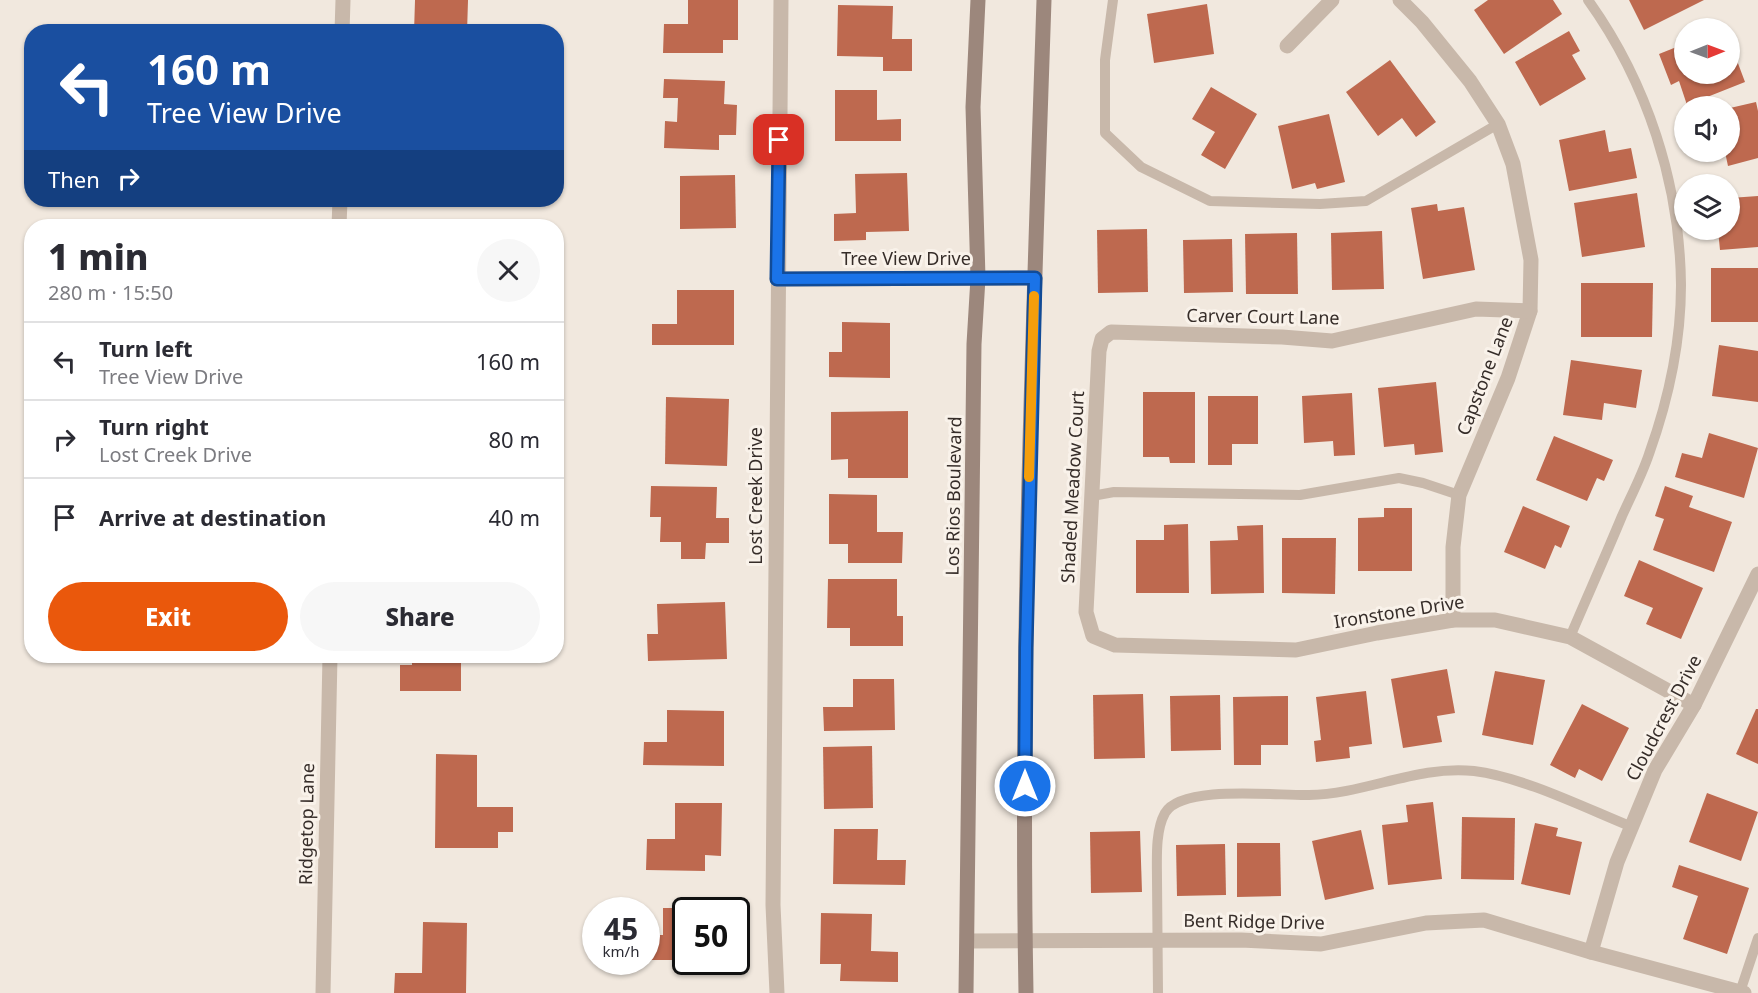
<!DOCTYPE html>
<meta charset="utf-8">
<style>
:root{--surface:#fff;--page:#f7f7f7;--text:#2b2b33;--muted:#7c7c81;--line:#e1e1e2;--accent:#ea580c}
body{margin:0;font-family:"Noto Sans",sans-serif;background:var(--page);color:var(--text);height:100vh;display:flex;flex-direction:column;font-size:22px;white-space:nowrap}
*{box-sizing:border-box;margin:0}
p{font-size:20px;color:var(--muted)}
.icon{flex:none;width:33px;height:33px;fill:none;stroke:currentColor;stroke-width:2;stroke-linecap:round;stroke-linejoin:round}
.map{position:relative;flex:1;overflow:hidden}
.sheet{position:absolute;left:24px;top:219px;width:540px;height:444px;display:flex;flex-direction:column;background:var(--surface);border-radius:24px;box-shadow:0 2px 4px #0004}
.sheet>*{flex:none}
.top-card{position:absolute;left:24px;top:24px;width:540px;height:183px;border-radius:24px;box-shadow:0 2px 4px #0004;background:#1a4fa0;color:#fff;overflow:hidden}
.needle{width:39px;rotate:89deg}
.tools{position:absolute;left:1674px;top:18px;display:grid;gap:12px}
.tools a{display:grid;place-items:center;width:66px;height:66px;border-radius:50%;background:var(--surface);box-shadow:0 2px 4px #0004;font-size:30px}
.speed{position:absolute;left:582px;top:897px;display:flex;gap:12px;font-size:30px;font-weight:700;text-align:center}
.speed>*{display:grid;place-content:center;width:78px;height:78px;border-radius:50%;background:var(--surface);box-shadow:0 2px 4px #0004;line-height:1}
.speed small{font-size:15px;font-weight:400}
.speed .limit{border:3px solid #111;border-radius:9px;background:#fff;color:#111}
.pin{position:absolute;display:grid;place-items:center;width:51px;height:51px;color:#fff;margin:-26px;border-radius:12px;box-shadow:0 3px 9px #0006}
.me{position:absolute;width:66px;margin:-33px;rotate:0deg;stroke-linejoin:round;filter:drop-shadow(0 0 4px #0008)}
.turn{display:flex;align-items:center;gap:21px;height:126px;padding:0 24px;font-size:27px}
.turn .icon{width:78px;height:78px;stroke-width:2.5}
.turn b{display:block;font-size:42px;line-height:51px}
.then{display:flex;align-items:center;height:57px;padding:0 24px;background:#0003;gap:12px;font-size:22px}
.round{display:grid;place-items:center;flex:none;width:63px;height:63px;border-radius:32px;background:var(--page)}
.summary{display:flex;align-items:center;justify-content:space-between;height:102px;padding:0 24px}
h1{font-size:36px;font-weight:800;line-height:45px}
.button{display:flex;gap:12px;margin-top:auto;padding:12px 24px}
.button a{flex:1;height:69px;border-radius:36px;background:var(--accent);color:#fff;font-size:24px;font-weight:800;line-height:69px;text-align:center}
.button a+a{background:var(--page);color:var(--text)}
ul{padding:0;list-style:none}
li{display:flex;align-items:center;gap:18px;height:78px;padding:0 24px;border-top:2px solid var(--line)}
li div{flex:1}
li b{display:block;font-size:22px}
li em{font-style:normal}
.map>svg:first-child{display:block}
.building{fill:#be694f}
.lines{fill:none;stroke-linecap:round;stroke-linejoin:round}
.service{stroke:#c8b8aa;stroke-width:10}
.minor{stroke:#c8b8aa;stroke-width:15}
.secondary{stroke:#9c877c;stroke-width:15}
.route-casing{stroke:#114b97;stroke-width:15}
.route{stroke:#1a73e8;stroke-width:10}
.slow{stroke:#f59e0b;stroke-width:10}
.labels{text-anchor:middle;stroke-width:6;stroke-linejoin:round;paint-order:stroke}
.street-label{font-size:18px;fill:#362d29;stroke:#f9f2ea}
</style>
<div class="map">
<svg width="1758" height="993" viewBox="0 0 1758 993">
<rect width="100%" height="100%" fill="#f1e8de"/>
<!-- building -->
<g class="building">
<polygon points="415,0 468,0 467,32 414,32"/>
<polygon points="688,0 738,0 738,40 723,40 723,53 663,53 664,24 688,24"/>
<polygon points="1488,0 1553,0 1562,14 1504,54 1474,10"/>
<polygon points="1629,0 1704,0 1644,30"/>
<polygon points="1207,4 1214,54 1154,63 1147,14"/>
<polygon points="838,5 893,6 892,39 912,39 912,71 883,71 883,57 837,56"/>
<polygon points="103,25 140,26 139,32 103,32"/>
<polygon points="1569,31 1580,51 1572,55 1586,79 1540,106 1515,62"/>
<polygon points="1730,42 1745,82 1687,105 1679,81 1671,85 1659,54 1684,44 1684,74 1730,74"/>
<polygon points="1390,60 1436,122 1416,137 1402,118 1378,136 1346,92"/>
<polygon points="664,79 725,81 724,104 737,105 736,135 719,135 719,150 664,148 665,121 677,122 678,98 663,98"/>
<polygon points="1211,87 1257,114 1225,169 1201,155 1215,132 1192,119"/>
<polygon points="835,90 877,90 877,120 901,119 901,141 835,141"/>
<polygon points="1756,102 1758,111 1758,158 1728,166 1725,152 1730,152 1730,108"/>
<polygon points="1329,114 1345,182 1317,189 1315,183 1292,189 1278,126"/>
<polygon points="1605,130 1609,152 1631,148 1637,178 1569,191 1559,140"/>
<polygon points="1692,152 1720,152 1694,159"/>
<polygon points="907,173 909,231 866,232 866,240 834,241 834,214 856,213 855,174"/>
<polygon points="735,175 736,228 680,229 680,176"/>
<polygon points="1637,193 1645,247 1582,257 1574,203"/>
<polygon points="1758,196 1758,247 1720,250 1718,230 1730,230 1730,198"/>
<polygon points="1437,204 1438,211 1464,207 1475,270 1423,279 1411,208"/>
<polygon points="1147,229 1148,292 1098,293 1097,230"/>
<polygon points="1382,231 1384,289 1332,290 1331,233"/>
<polygon points="1297,233 1298,294 1246,294 1245,234"/>
<polygon points="1232,239 1233,292 1184,293 1183,240"/>
<rect x="1711" y="268" width="47" height="54"/>
<polygon points="1581,283 1653,283 1652,337 1581,337"/>
<polygon points="677,290 734,290 734,345 652,345 652,324 677,324"/>
<polygon points="842,322 890,323 890,378 829,377 829,352 842,352"/>
<polygon points="1719,345 1758,351 1758,402 1712,396"/>
<polygon points="1571,360 1642,370 1636,408 1604,403 1602,420 1563,415"/>
<polygon points="1436,382 1443,452 1415,455 1414,444 1384,447 1378,388"/>
<polygon points="1143,392 1195,392 1195,463 1170,463 1169,457 1143,457"/>
<polygon points="1352,393 1355,455 1334,456 1333,441 1304,443 1302,396"/>
<polygon points="1208,396 1258,396 1258,444 1232,444 1232,465 1208,465"/>
<polygon points="666,397 729,399 727,466 665,464"/>
<polygon points="908,411 908,478 848,478 848,459 831,460 831,412"/>
<polygon points="1709,433 1758,448 1744,498 1675,477 1682,453 1702,458"/>
<polygon points="1554,436 1613,460 1604,481 1597,478 1587,501 1536,480"/>
<polygon points="651,486 717,487 716,518 729,518 729,543 706,543 705,559 681,559 681,542 660,542 661,517 650,517"/>
<polygon points="1665,486 1693,496 1689,507 1732,522 1714,572 1653,550 1664,519 1655,516"/>
<polygon points="829,494 877,495 877,532 903,532 902,563 848,563 848,544 829,544"/>
<polygon points="1523,506 1570,526 1561,548 1555,545 1545,569 1504,552"/>
<polygon points="1384,508 1412,508 1412,571 1358,571 1358,518 1384,517"/>
<polygon points="1188,524 1189,593 1136,593 1136,540 1164,540 1164,525"/>
<polygon points="1263,525 1264,593 1211,594 1210,541 1238,540 1237,526"/>
<polygon points="1282,538 1336,538 1335,594 1282,593"/>
<polygon points="1639,560 1703,588 1681,639 1646,624 1653,608 1624,596"/>
<polygon points="828,579 897,579 897,616 903,616 903,646 850,646 850,628 827,628"/>
<polygon points="725,602 727,659 648,661 647,634 658,634 657,604"/>
<polygon points="412,656 461,656 461,691 400,691 400,665 412,665"/>
<polygon points="1447,669 1455,713 1437,716 1442,742 1403,748 1391,679"/>
<polygon points="1495,671 1545,680 1533,745 1482,735"/>
<polygon points="853,679 894,679 895,730 824,731 823,707 853,707"/>
<polygon points="1366,691 1372,744 1349,747 1350,758 1316,762 1314,741 1321,740 1316,697"/>
<polygon points="1143,694 1145,758 1094,759 1093,695"/>
<polygon points="1220,695 1221,750 1171,751 1170,696"/>
<polygon points="1288,696 1288,745 1261,745 1261,765 1234,765 1233,697"/>
<polygon points="1582,704 1629,728 1602,781 1579,769 1575,778 1550,765"/>
<polygon points="1756,709 1758,709 1758,764 1736,754"/>
<polygon points="667,710 724,711 724,766 643,765 644,742 667,742"/>
<polygon points="872,746 873,808 824,809 823,747"/>
<polygon points="436,754 477,755 477,807 513,807 513,832 498,832 498,848 435,848"/>
<polygon points="1707,793 1758,812 1741,861 1689,842"/>
<polygon points="1433,802 1442,879 1388,885 1382,825 1408,822 1406,805"/>
<polygon points="675,803 722,803 721,856 705,855 705,871 646,870 647,839 675,839"/>
<polygon points="1462,817 1515,818 1514,880 1461,879"/>
<polygon points="1535,823 1558,828 1556,836 1582,842 1570,895 1521,884"/>
<polygon points="834,829 878,829 877,860 906,860 905,885 833,884"/>
<polygon points="1361,830 1374,889 1325,900 1312,841"/>
<polygon points="1140,831 1142,892 1091,893 1090,832"/>
<polygon points="1237,843 1280,843 1281,896 1237,897"/>
<polygon points="1225,844 1226,895 1177,896 1176,845"/>
<polygon points="1679,865 1749,888 1727,954 1683,939 1698,896 1672,887"/>
<polygon points="663,908 721,908 721,910 686,910 686,960 646,960 646,935 663,935"/>
<polygon points="821,913 872,914 871,951 898,952 898,982 840,981 841,964 820,964"/>
<polygon points="423,922 467,923 466,993 394,993 395,973 422,973"/>
</g>
<g class="lines">
<!-- service -->
<g class="service">
<polyline points="1113,0 1105,60 1105,133 1141,167 1210,201 1320,204 1366,201 1498,124"/>
<polyline points="1092,496 1114,492 1300,495 1399,478 1423,483 1459,495"/>
<path d="M 1570,637 C 1587,597 1605,557 1622,516 C 1631,496 1642,475 1649,454 C 1668,401 1681,341 1681,285 C 1680,184 1647,82 1588,0"/>
<polyline points="1740,992 1758,938"/>
<path d="M 1158,993 C 1158,955 1157,918 1157,880 C 1157,859 1155,831 1165,813 C 1182,784 1278,796 1309,795 C 1366,794 1417,765 1474,771 C 1523,777 1585,808 1632,827"/>
</g>
<!-- minor -->
<g class="minor">
<polyline points="1400,0 1422,22 1470,81 1498,124 1513,164 1531,260 1530,311 1508,378 1459,495 1453,547 1453,620"/>
<polyline points="342,32 343,0"/>
<polyline points="1287,46 1332,0"/>
<polyline points="339,226 340,200"/>
<polyline points="777,279 1035,278"/>
<polyline points="1530,311 1476,309 1332,341 1282,337 1111,332 1102,339 1099,351 1086,612 1093,636 1115,645 1296,650 1377,633 1453,620 1495,620 1570,637 1694,705"/>
<polyline points="968,941 1241,940 1321,944 1426,923 1484,920 1591,952 1744,993"/>
<polyline points="1591,952 1617,862 1655,770 1694,705 1758,574"/>
<polyline points="323,993 330,656"/>
<polyline points="777,993 773,905 781,0"/>
</g>
<!-- secondary -->
<g class="secondary">
<polyline points="966,993 974,344 978,278 973,107 978,0"/>
<path d="M 1026,993 C 1020,662 1033,331 1044,0"/>
</g>
</g>
<g class="lines">
<defs>
<polyline id="route" points="779,140 777,279 1035,278 1026,648 1025,786"/>
</defs>
<!-- route casing -->
<use href="#route" class="route-casing"/>
<!-- route -->
<use href="#route" class="route"/>
<!-- slow -->
<polyline class="slow" points="1029,477 1034,296"/>
</g>
<g class="labels">
<!-- street labels -->
<g class="street-label">
<text x="906" y="265">Tree View Drive</text>
<text transform="translate(1263 317) rotate(1)" y="6">Carver Court Lane</text>
<text transform="translate(1485 376) rotate(-69)" y="6">Capstone Lane</text>
<text transform="translate(1073 487) rotate(-87)" y="6">Shaded Meadow Court</text>
<text transform="translate(756 496) rotate(-90)" y="6">Lost Creek Drive</text>
<text transform="translate(954 496) rotate(-89)" y="6">Los Rios Boulevard</text>
<text transform="translate(1399 612) rotate(-9)" y="6">Ironstone Drive</text>
<text transform="translate(1664 718) rotate(-62)" y="6">Cloudcrest Drive</text>
<text transform="translate(307 824) rotate(-89)" y="6">Ridgetop Lane</text>
<text transform="translate(1254 922) rotate(1)" y="6">Bent Ridge Drive</text>
</g>
</g>
</svg>
<div class="tools">
<a><svg class="needle" viewBox="-14 -14 28 28"><path d="M0-13l5 13h-10z" fill="#e53935"/><path d="M0 13l5-13h-10z" fill="#7c7c81"/></svg></a>
<a><svg class="icon" aria-label="sound" viewBox="0 0 24 24"><path d="M4 9h4l5-4v14l-5-4H4zM17 9q2 3 0 6"/></svg></a>
<a><svg class="icon" aria-label="layers" viewBox="0 0 24 24"><path d="M12 4l9 5-9 5-9-5zM3 14l9 5 9-5"/></svg></a>
</div>
<div class="speed"><div>45<small>km/h</small></div><div class="limit">50</div></div>
<div class="pin" style="left:779px;top:140px;background:#d93025"><svg class="icon" aria-label="arrive" viewBox="0 0 24 24"><path d="M6 21V4h12l-3 4 3 4H6"/></svg></div>
<svg class="me" style="left:1025px;top:786px" viewBox="-20 -20 40 40"><circle r="17" fill="#1a73e8" stroke="#fff" stroke-width="3"/><path d="M0-11L8 9 0 5-8 9z" fill="#fff"/></svg>
<div class="top-card">
<div class="turn"><svg class="icon" aria-label="left" viewBox="0 0 24 24"><path d="M17 20v-9H6M10 6l-5 5 5 5"/></svg><div><b>160 m</b>Tree View Drive</div></div>
<div class="then">Then<svg class="icon" aria-label="right" viewBox="0 0 24 24"><path d="M7 20v-9h11M14 6l5 5-5 5"/></svg></div>
</div>
<section class="sheet">
<div class="summary"><div><h1>1 min</h1><p>280 m · 15:50</p></div><a class="round"><svg class="icon" aria-label="close" viewBox="0 0 24 24"><path d="M6 6l12 12M18 6L6 18"/></svg></a></div>
<ul>
<li><svg class="icon" aria-label="left" viewBox="0 0 24 24"><path d="M17 20v-9H6M10 6l-5 5 5 5"/></svg><div><b>Turn left</b><p>Tree View Drive</p></div><em>160 m</em></li>
<li><svg class="icon" aria-label="right" viewBox="0 0 24 24"><path d="M7 20v-9h11M14 6l5 5-5 5"/></svg><div><b>Turn right</b><p>Lost Creek Drive</p></div><em>80 m</em></li>
<li><svg class="icon" aria-label="arrive" viewBox="0 0 24 24"><path d="M6 21V4h12l-3 4 3 4H6"/></svg><div><b>Arrive at destination</b></div><em>40 m</em></li>
</ul>
<div class="button"><a>Exit</a><a>Share</a></div>
</section>
</div>
